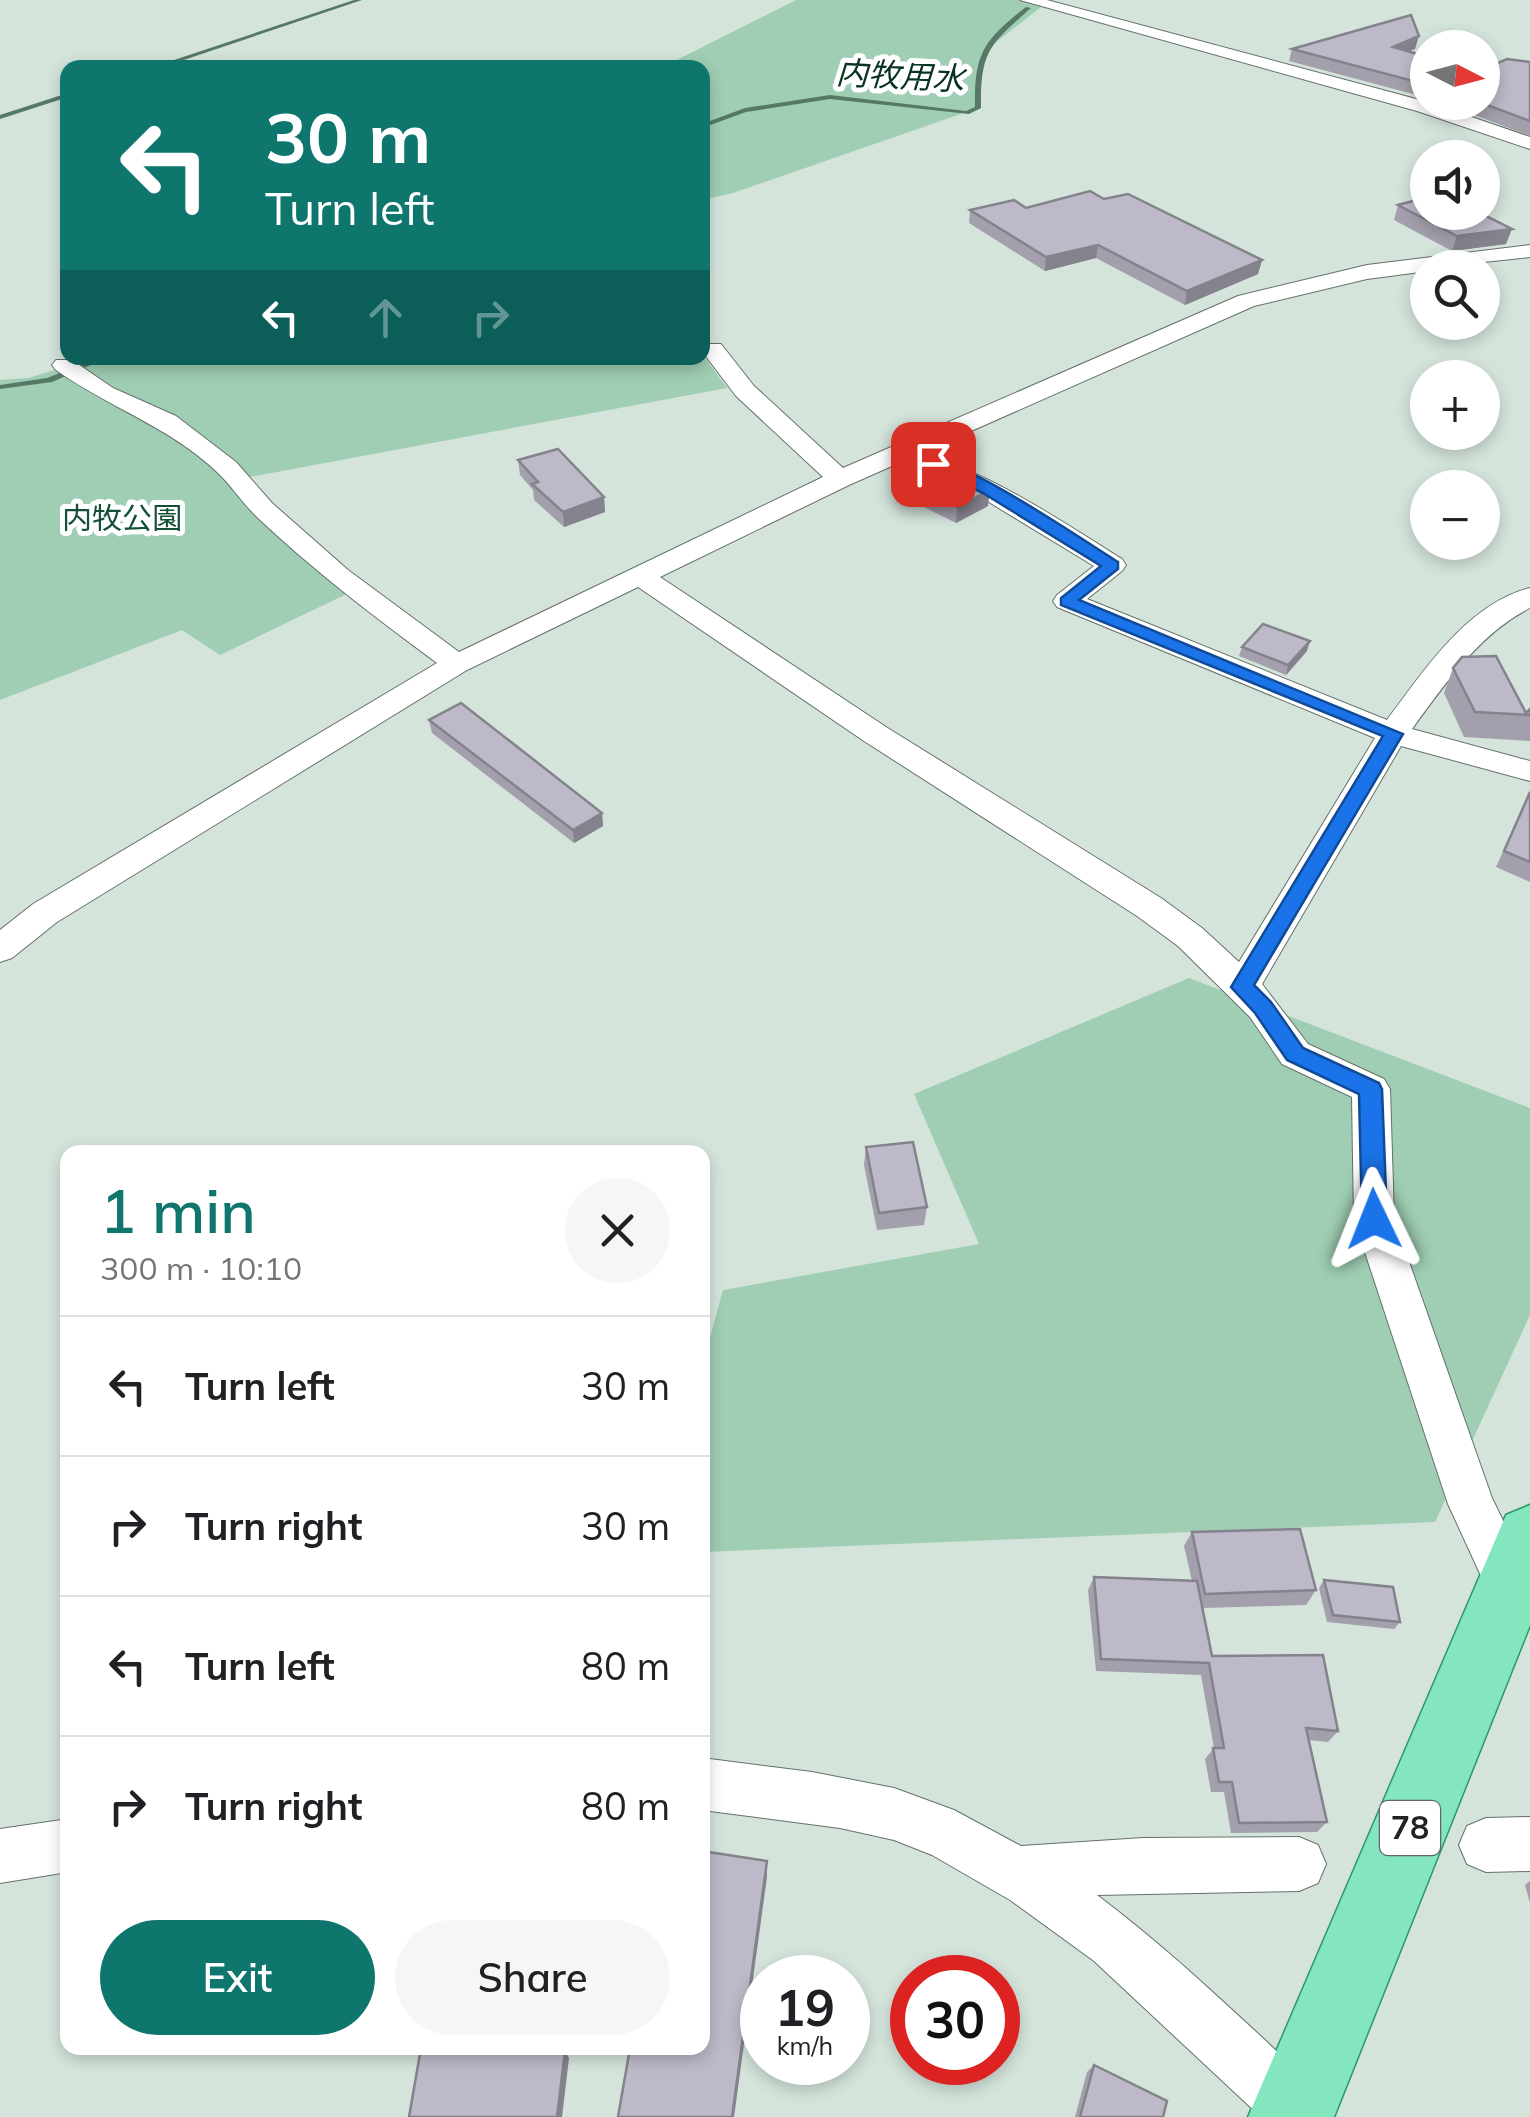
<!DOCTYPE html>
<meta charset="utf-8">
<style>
:root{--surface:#fff;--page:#f6f6f6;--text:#202124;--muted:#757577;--line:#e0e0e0;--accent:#0f766e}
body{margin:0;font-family:Mulish,"Noto Sans JP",sans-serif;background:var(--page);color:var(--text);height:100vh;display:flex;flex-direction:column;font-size:38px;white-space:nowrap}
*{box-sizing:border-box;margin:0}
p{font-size:32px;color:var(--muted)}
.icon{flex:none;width:55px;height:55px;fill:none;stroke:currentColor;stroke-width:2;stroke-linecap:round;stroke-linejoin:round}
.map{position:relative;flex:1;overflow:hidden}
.details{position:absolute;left:60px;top:1145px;width:650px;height:910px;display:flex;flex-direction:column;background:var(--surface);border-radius:20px;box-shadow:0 5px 15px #0003}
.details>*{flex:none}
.banner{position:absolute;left:60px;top:60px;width:650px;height:305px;border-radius:20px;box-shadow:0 5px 15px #0003;background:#0f766e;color:#fff;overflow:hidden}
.needle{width:65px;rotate:96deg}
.tools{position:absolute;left:1410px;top:30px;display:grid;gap:20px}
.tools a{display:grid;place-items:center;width:90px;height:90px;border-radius:50%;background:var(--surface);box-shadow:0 5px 15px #0003;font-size:50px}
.speed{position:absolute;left:740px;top:1955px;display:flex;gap:20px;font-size:50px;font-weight:700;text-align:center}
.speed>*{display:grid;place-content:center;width:130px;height:130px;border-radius:50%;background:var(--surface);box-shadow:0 5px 15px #0003;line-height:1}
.speed small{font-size:25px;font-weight:400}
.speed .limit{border:15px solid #d22;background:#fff;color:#111}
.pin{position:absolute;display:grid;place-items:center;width:85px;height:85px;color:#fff;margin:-42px;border-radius:20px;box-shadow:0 5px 15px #0006}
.me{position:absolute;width:110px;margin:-55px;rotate:358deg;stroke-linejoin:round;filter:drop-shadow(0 0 8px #0008)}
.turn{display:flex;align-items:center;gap:35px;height:210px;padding:0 40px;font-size:45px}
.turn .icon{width:130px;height:130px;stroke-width:2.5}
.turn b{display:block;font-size:70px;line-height:85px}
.lanes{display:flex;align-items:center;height:95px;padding:0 40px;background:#0003;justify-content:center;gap:50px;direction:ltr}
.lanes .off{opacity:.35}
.round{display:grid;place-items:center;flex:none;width:105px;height:105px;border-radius:52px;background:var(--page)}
.head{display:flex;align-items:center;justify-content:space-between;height:170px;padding:0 40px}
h1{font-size:60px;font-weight:600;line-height:75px;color:var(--accent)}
.button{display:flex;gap:20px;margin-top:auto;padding:20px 40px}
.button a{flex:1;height:115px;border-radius:60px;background:var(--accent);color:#fff;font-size:40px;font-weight:600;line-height:115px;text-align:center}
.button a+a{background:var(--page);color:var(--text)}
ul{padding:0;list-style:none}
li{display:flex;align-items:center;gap:30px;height:140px;padding:0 40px;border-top:2px solid var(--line)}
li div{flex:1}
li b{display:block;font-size:38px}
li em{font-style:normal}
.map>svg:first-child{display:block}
.green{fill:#9fceb4}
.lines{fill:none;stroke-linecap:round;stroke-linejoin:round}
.stream{fill:#557966;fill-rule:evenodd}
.minor-casing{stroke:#64716a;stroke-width:2}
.primary-casing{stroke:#2b976b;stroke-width:3}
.minor{fill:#fff;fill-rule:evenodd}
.primary{fill:#83e6be;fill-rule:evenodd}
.wall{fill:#a39fac}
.shaded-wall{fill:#84828c}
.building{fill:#bdb9c8;stroke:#84828c;stroke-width:2.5}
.route{fill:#1a73e8;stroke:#114b97;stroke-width:2.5}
.labels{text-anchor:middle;stroke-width:10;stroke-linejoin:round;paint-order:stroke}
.far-park-label{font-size:30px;fill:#135036;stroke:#fff}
.far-water-label{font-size:32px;font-style:italic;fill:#093321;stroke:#fff}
.shield{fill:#fff;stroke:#626664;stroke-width:2.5}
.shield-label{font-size:32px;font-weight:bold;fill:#1f2421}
</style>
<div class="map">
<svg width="1530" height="2117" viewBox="0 0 1530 2117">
<rect width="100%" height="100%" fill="#d4e4db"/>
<!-- green -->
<g class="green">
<polygon points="796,0 1050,0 981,54 978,108 733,193 703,200 702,68 661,68"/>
<polygon points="703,355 727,388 239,479 357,589 220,655 182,630 0,700 0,380 29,378 91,358"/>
<polygon points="1189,978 1530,1108 1530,1315 1435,1522 703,1552 703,1363 723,1290 979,1244 914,1094"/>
</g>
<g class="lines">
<!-- stream -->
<g class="stream">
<polygon points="354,0 362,0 160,68 150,68"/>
<path d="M 1026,7 L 1031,8 C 990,44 980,51 981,108 L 969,114 L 830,99 L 746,112 L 702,128 L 702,124 L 745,108 L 830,95 L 966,111 L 975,107 C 974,53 984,40 1026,7 Z"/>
<polygon points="68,93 68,97 0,119 0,115"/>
<polygon points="97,358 107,358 52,382 0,389 0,385 47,378"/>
</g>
<defs>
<g id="minor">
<polygon points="1020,0 1047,0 1431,103 1530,137 1530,149 1417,111"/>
<path d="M 1530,245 L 1530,257 L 1428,268 L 1428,271 L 1367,279 L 1254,306 L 849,485 L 660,577 L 886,727 L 1161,898 L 1202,928 L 1239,962 L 1375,738 L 1057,607 L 1053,601 L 1057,595 L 1094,566 L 979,496 L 935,474 L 931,469 L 935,464 C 966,456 1089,539 1122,559 L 1126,565 L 1122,571 L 1087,599 L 1387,720 C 1424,671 1467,604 1530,588 L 1530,608 C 1479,634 1445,684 1412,729 L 1530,761 L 1530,781 L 1401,746 L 1262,984 L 1308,1044 L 1384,1079 L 1390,1089 L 1394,1219 L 1492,1498 L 1530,1576 L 1527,1602 L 1510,1608 L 1493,1602 L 1448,1504 L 1354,1219 L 1352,1097 L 1282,1064 L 1250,1017 L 1178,946 L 1137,916 L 864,741 L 638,587 L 467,670 L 57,922 L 12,958 L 0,962 L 0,930 L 33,904 L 437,663 C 375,617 314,571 258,518 C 243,504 232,486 217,472 C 170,427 108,407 56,370 L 52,365 L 56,360 L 72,360 L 113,388 L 176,416 L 236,462 L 272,503 L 348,570 L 459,652 L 823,477 L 736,396 L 702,351 L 705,344 L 721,344 L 754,386 L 843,468 L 1238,296 L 1367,265 Z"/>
<path d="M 702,1758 L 812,1772 L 894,1788 L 954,1810 L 1021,1846 L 1143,1838 L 1299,1837 L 1318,1845 L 1326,1864 L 1318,1883 L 1299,1891 L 1097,1895 C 1157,1940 1212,1991 1267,2042 C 1291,2066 1319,2086 1332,2117 L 1261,2117 L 1094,1961 L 1010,1900 L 932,1855 L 894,1840 L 840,1828 L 702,1810 Z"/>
<polygon points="1530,1817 1530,1871 1486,1872 1467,1864 1459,1845 1467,1826 1486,1818"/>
<polygon points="68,1819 68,1872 0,1883 0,1829"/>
</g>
<polygon id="primary" points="1530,1505 1530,1625 1334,2117 1248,2117 1506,1515"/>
</defs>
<!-- minor casing -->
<use href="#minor" class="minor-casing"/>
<!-- primary casing -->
<use href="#primary" class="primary-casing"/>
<!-- minor -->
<use href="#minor" class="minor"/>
<!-- primary -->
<use href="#primary" class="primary"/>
</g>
<!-- wall -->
<g class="wall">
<polygon points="1292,49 1415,49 1409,51 1428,57 1428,98 1289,61"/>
<polygon points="1530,62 1530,136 1440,102 1482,102"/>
<polygon points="1104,199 1262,260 1258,274 1185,305 1096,258 1045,271 969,223 970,210 1026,208"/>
<polygon points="1398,205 1506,244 1452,251 1394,220"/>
<polygon points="518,460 604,497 605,512 564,527 534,500 533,490 520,475"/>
<polygon points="897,477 988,506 956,523 896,493"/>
<polygon points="1242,647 1307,651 1286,675 1239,656"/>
<polygon points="1453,668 1526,713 1530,709 1530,741 1464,737 1444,693"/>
<polygon points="429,720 602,813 603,826 574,843 432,733"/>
<polygon points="1530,791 1530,882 1496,867"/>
<polygon points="866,1147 927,1207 924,1225 877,1230 864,1165"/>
<polygon points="1192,1532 1316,1590 1306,1605 1203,1608 1212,1656 1338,1731 1328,1742 1308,1740 1327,1822 1317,1832 1231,1833 1224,1792 1211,1792 1205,1759 1214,1748 1201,1675 1096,1671 1088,1590 1094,1577 1192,1581 1184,1546"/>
<polygon points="1324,1580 1400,1622 1394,1629 1327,1622 1319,1588"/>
<polygon points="1530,1881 1530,1903 1525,1885"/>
<polygon points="1094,2065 1163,2117 1075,2117 1087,2072"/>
</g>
<!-- shaded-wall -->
<g class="shaded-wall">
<polygon points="1419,36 1415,49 1390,59 1393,47"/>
<polygon points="1512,229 1506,244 1452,251 1457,236"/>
<polygon points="1098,245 1096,258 1045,271 1046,257"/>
<polygon points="1262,260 1258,274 1185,305 1187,291"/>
<polygon points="990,490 988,506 956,523 957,507"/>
<polygon points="604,497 605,512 564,527 563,512"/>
<polygon points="1310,641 1307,651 1286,675 1288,665"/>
<polygon points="602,813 603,826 574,843 573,830"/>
<polygon points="767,1861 767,1877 734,2117 732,2117"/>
<polygon points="565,2051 569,2058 562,2117 557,2117"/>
</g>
<!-- building -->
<g class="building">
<polygon points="1411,15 1419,36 1393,47 1428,57 1428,85 1292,49"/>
<polygon points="1507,59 1530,62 1530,121 1479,102 1482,102 1482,70"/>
<polygon points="1090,191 1104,199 1128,194 1262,260 1187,291 1098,245 1046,257 970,210 1014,200 1026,208"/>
<polygon points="1428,197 1428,212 1478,212 1512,229 1457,236 1398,205"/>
<polygon points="558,449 604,497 563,512 532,484 538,482 518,460"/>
<polygon points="928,459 990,490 957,507 897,477"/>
<polygon points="1263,624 1310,641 1288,665 1242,647"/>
<polygon points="1496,656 1526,713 1530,709 1530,715 1475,712 1453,668 1462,657"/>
<polygon points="461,703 602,813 573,830 429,720"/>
<polygon points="1530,792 1530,862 1504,851"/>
<polygon points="913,1142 927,1207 879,1213 866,1147"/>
<polygon points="1300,1529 1316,1590 1205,1594 1192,1532"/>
<polygon points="1094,1577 1197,1581 1212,1656 1323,1655 1338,1731 1306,1728 1327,1822 1239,1823 1232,1782 1219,1782 1213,1748 1224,1748 1209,1663 1101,1659"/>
<polygon points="1324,1580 1393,1587 1400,1622 1333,1615"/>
<polygon points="702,1851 767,1861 732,2117 618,2117 630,2048 702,2048"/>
<polygon points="421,2048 514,2048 565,2051 557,2117 409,2117"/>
<polygon points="1094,2065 1167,2101 1163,2117 1080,2117"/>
</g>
<!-- route -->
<path class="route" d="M 928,460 C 961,456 1084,541 1118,562 L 1118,569 L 1079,600 L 1403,734 L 1254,985 L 1271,1002 L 1303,1048 L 1379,1083 L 1382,1089 L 1387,1219 L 1383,1226 L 1374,1229 L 1366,1226 L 1362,1219 L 1359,1094 L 1287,1060 L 1255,1013 L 1231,987 L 1383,736 L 1061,605 L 1061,598 L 1101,566 L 983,493 L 928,467 Z"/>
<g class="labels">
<!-- far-park labels -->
<g class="far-park-label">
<text x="122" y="529">内牧公園</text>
</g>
<!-- far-water labels -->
<g class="far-water-label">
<text transform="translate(900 76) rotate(3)" y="11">内牧用水</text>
</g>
<!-- shield labels -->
<rect class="shield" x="1380" y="1801" width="60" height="54" rx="8"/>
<g class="shield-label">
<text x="1410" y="1839">78</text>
</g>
</g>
</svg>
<div class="tools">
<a><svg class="needle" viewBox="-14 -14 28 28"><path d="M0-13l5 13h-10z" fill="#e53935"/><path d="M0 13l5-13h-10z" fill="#757577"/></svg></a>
<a><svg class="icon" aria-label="sound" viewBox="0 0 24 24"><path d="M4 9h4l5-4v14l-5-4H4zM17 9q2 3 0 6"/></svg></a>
<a><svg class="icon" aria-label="search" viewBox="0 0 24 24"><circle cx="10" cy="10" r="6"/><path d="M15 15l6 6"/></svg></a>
<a>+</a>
<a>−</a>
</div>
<div class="speed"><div>19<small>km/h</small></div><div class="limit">30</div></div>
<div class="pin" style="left:933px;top:464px;background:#d93025"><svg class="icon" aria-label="arrive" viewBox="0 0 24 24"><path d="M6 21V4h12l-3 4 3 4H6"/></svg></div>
<svg class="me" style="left:1374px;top:1219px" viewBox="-20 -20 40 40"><path d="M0-17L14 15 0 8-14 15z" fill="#1a73e8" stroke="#fff" stroke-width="4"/></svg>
<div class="banner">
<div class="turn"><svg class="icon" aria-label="left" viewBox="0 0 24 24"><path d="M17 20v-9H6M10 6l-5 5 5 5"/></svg><div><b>30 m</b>Turn left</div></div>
<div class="lanes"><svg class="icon" aria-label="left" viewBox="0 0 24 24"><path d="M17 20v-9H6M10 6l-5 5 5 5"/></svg><svg class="icon off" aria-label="ahead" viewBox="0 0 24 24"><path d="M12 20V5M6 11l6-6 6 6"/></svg><svg class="icon off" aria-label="right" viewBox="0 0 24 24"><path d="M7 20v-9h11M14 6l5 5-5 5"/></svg></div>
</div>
<section class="details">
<div class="head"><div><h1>1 min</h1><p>300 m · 10:10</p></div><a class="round"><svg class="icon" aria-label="close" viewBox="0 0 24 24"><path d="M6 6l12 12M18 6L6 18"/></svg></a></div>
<ul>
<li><svg class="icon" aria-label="left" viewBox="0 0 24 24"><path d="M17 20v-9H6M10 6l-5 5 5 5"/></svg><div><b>Turn left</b></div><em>30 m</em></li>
<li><svg class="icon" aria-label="right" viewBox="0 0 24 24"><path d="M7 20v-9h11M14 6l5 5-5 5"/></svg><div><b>Turn right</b></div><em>30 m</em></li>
<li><svg class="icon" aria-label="left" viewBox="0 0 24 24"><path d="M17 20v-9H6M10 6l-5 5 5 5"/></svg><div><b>Turn left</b></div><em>80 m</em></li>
<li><svg class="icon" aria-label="right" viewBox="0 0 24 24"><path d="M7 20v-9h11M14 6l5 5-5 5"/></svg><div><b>Turn right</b></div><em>80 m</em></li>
</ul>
<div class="button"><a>Exit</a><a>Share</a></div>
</section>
</div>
